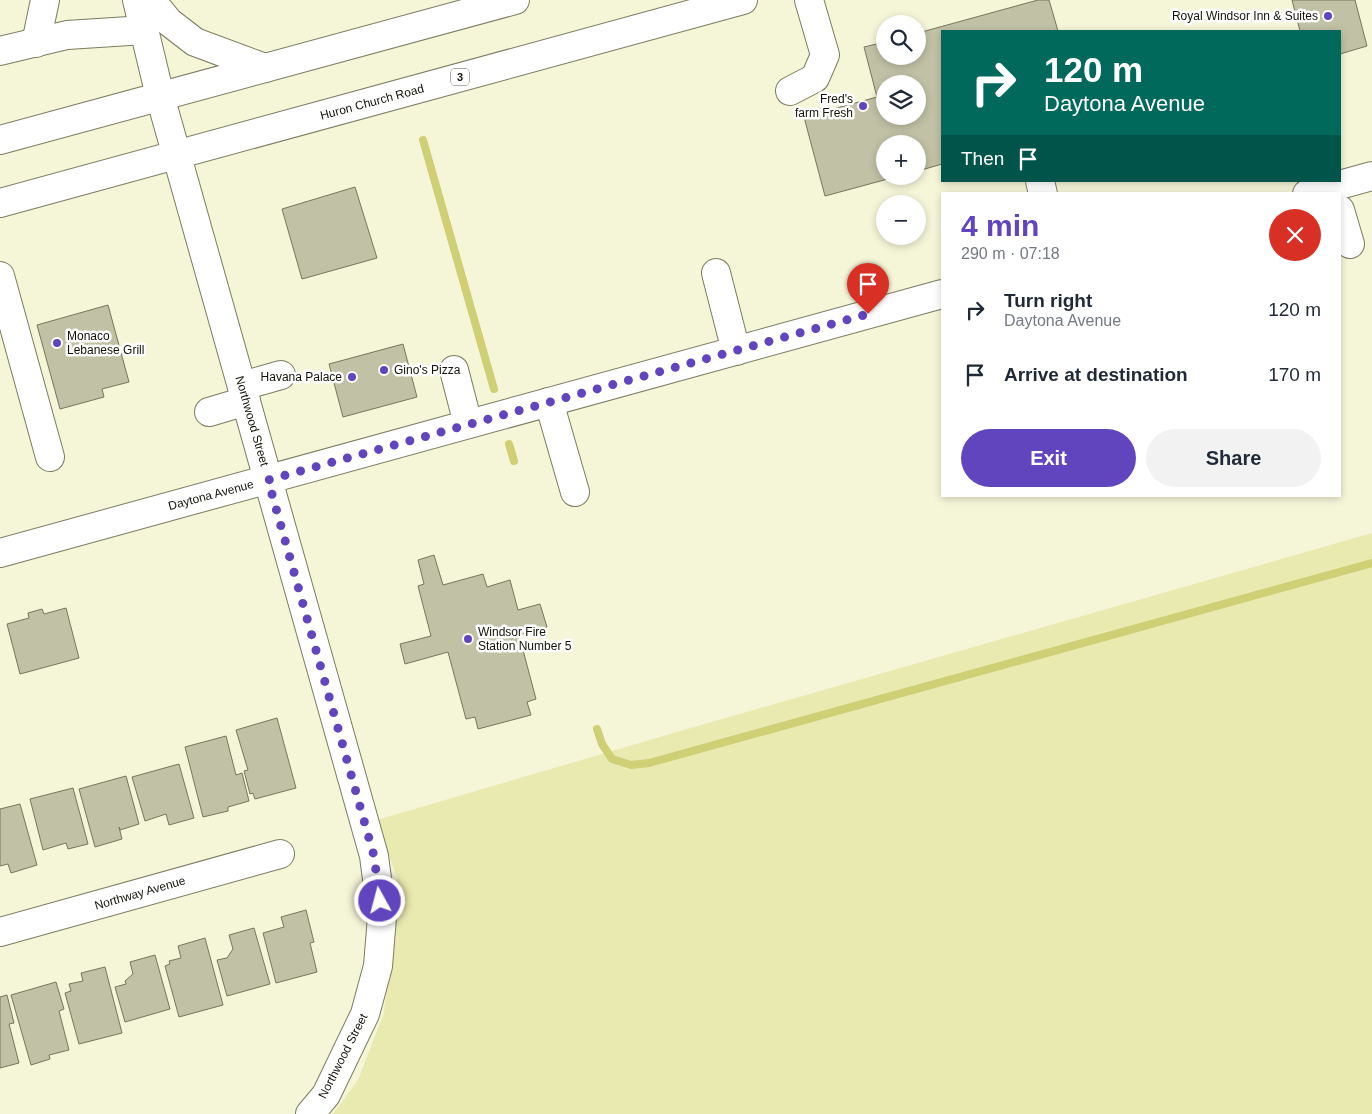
<!DOCTYPE html>
<meta charset="utf-8">
<style>
:root{--surface:#fff;--page:#f2f2f3;--text:#1f2937;--muted:#747a83;--accent:#6145be}
body{margin:0;font-family:Helvetica,sans-serif;background:var(--page);color:var(--text);height:100vh;display:flex;flex-direction:column;font-size:19px;white-space:nowrap}
*{box-sizing:border-box;margin:0}
p{font-size:16px;color:var(--muted)}
.icon{flex:none;width:28px;height:28px;fill:none;stroke:currentColor;stroke-width:2;stroke-linecap:round;stroke-linejoin:round}
.map{position:relative;flex:1;overflow:hidden}
.details{position:absolute;left:941px;top:192px;width:400px;height:305px;display:flex;flex-direction:column;background:var(--surface);border-radius:0px;box-shadow:0 2px 8px #0003}
.details>*{flex:none}
.hud{position:absolute;left:941px;top:30px;width:400px;height:152px;border-radius:0px;box-shadow:0 2px 8px #0003;background:#00695c;color:#fff;overflow:hidden}
.tools{position:absolute;left:876px;top:15px;display:grid;gap:10px}
.tools a{display:grid;place-items:center;width:50px;height:50px;border-radius:50%;background:var(--surface);box-shadow:0 2px 8px #0003;font-size:25px}
.pin{position:absolute;display:grid;place-items:center;width:42px;height:42px;color:#fff;margin:-51px -21px;border-radius:50% 50% 50% 0;rotate:-45deg;box-shadow:0 0 5px #0007}
.pin .icon{rotate:45deg}
.me{position:absolute;width:55px;margin:-28px;rotate:353deg;stroke-linejoin:round;filter:drop-shadow(0 0 4px #0008)}
.turn{display:flex;align-items:center;gap:18px;height:105px;padding:0 20px;font-size:22px}
.turn .icon{width:65px;height:65px;stroke-width:2.5}
.turn b{display:block;font-size:35px;line-height:42px}
.then{display:flex;align-items:center;height:48px;padding:0 20px;background:#0003;gap:10px;font-size:19px}
.round{display:grid;place-items:center;flex:none;width:52px;height:52px;border-radius:26px;background:var(--page)}
.headline{display:flex;align-items:center;justify-content:space-between;height:85px;padding:0 20px}
h1{font-size:30px;font-weight:700;line-height:38px;color:var(--accent)}
.button{display:flex;gap:10px;margin-top:auto;padding:10px 20px}
.button a{flex:1;height:58px;border-radius:30px;background:var(--accent);color:#fff;font-size:20px;font-weight:700;line-height:58px;text-align:center}
.button a+a{background:var(--page);color:var(--text)}
ul{padding:0;list-style:none}
li{display:flex;align-items:center;gap:15px;height:65px;padding:0 20px}
li div{flex:1}
li b{display:block;font-size:19px}
li em{font-style:normal}
.map>svg:first-child{display:block}
.green{fill:#e9eab0}
.lines{fill:none;stroke-linecap:round;stroke-linejoin:round}
.stream{stroke:#cfcf75;stroke-width:8}
.building{fill:#c0c1a5;stroke:#75765c;fill-rule:evenodd}
.minor-casing{stroke:#7b7c61;stroke-width:30}
.highway-casing{stroke:#7b7c61;stroke-width:30}
.minor{stroke:#fff;stroke-width:28}
.highway{stroke:#fff;stroke-width:28}
.route{stroke:#6145be;stroke-width:9;stroke-dasharray:0 16.2}
.poi-dot{fill:#6145be;stroke:#fff;stroke-width:2}
.labels{text-anchor:middle;stroke-width:5;stroke-linejoin:round;paint-order:stroke}
.shield{fill:#fff;stroke:#5a5a53;stroke-width:1}
.shield-label{font-size:11px;font-weight:bold;fill:#131309}
.poi-label{font-size:12px;fill:#131309;stroke:#fff;text-anchor:end}
.street-label{font-size:12px;fill:#131309;stroke:#fff}
</style>
<div class="map">
<svg width="1372" height="1114" viewBox="0 0 1372 1114">
<rect width="100%" height="100%" fill="#f5f5d8"/>
<!-- green -->
<polygon class="green" points="1372,533 1372,1114 333,1114 358,1080 384,1013 397,878 377,820 677,732"/>
<g class="lines">
<!-- stream -->
<g class="stream">
<polyline points="423,140 494,389"/>
<polyline points="509,444 514,461"/>
<polyline points="597,729 602,744 612,759 631,765 649,763 1372,563"/>
</g>
</g>
<!-- building -->
<g class="building">
<path d="M 1038,0 L 1049,0 L 1058,31 L 942,31 L 942,164 L 918,171 L 918,144 L 885,144 L 885,176 L 899,176 L 825,196 L 804,117 L 877,97 L 864,47 L 885,42 L 885,56 L 918,56 L 918,33 ZM 885,84 L 918,84 L 918,116 L 885,116 Z"/>
<polygon points="1292,0 1355,0 1367,46 1340,54 1340,31 1300,31"/>
<polygon points="355,187 377,258 302,279 282,209"/>
<polygon points="108,305 129,382 102,389 104,397 60,409 37,325"/>
<polygon points="403,344 417,397 343,417 329,364"/>
<polygon points="434,555 443,585 483,574 487,587 510,580 518,610 540,604 547,627 519,635 536,699 527,702 531,715 478,729 475,717 466,719 448,652 405,664 400,644 431,636 418,586 424,584 418,560"/>
<polygon points="66,608 79,658 20,674 7,624 29,618 28,613 42,609 44,614"/>
<polygon points="277,718 296,788 255,799 253,793 250,794 244,771 248,770 236,730"/>
<polygon points="226,736 236,775 242,773 249,801 228,807 228,811 203,817 185,747"/>
<polygon points="179,764 194,818 169,825 166,814 145,821 132,777"/>
<polygon points="126,776 139,824 120,830 119,827 122,839 95,847 79,789"/>
<polygon points="73,788 88,844 68,849 66,843 43,850 30,799"/>
<polygon points="20,804 37,865 11,873 8,864 0,866 0,809"/>
<polygon points="306,910 314,942 310,943 317,972 276,983 263,933 284,927 281,917"/>
<polygon points="254,928 270,984 227,996 217,960 227,958 233,949 229,935"/>
<polygon points="205,938 223,1005 179,1017 165,966 170,964 169,961 181,958 178,946"/>
<polygon points="155,955 170,1009 125,1022 115,987 126,984 125,981 133,974 130,962"/>
<polygon points="105,967 122,1033 79,1044 65,993 71,991 69,984 83,981 81,973"/>
<polygon points="56,982 64,1009 59,1011 69,1050 49,1055 50,1059 31,1065 11,995"/>
<polygon points="7,995 14,1023 9,1024 19,1063 0,1068 0,997"/>
</g>
<g class="lines">
<defs>
<g id="minor">
<polyline points="137,0 160,96 374,856 382,917 378,966 365,1014 326,1095 310,1114"/>
<polyline points="36,43 45,0"/>
<polyline points="0,51 67,35 145,30"/>
<polyline points="790,91 815,78 825,55 809,0"/>
<polyline points="1040,181 1043,194"/>
<polyline points="1307,194 1372,176"/>
<polyline points="1340,210 1350,244"/>
<polyline points="716,273 736,351"/>
<polyline points="0,276 50,457"/>
<polyline points="454,370 468,424"/>
<polyline points="242,386 281,375"/>
<polyline points="549,402 575,492"/>
<polyline points="209,412 246,401"/>
<polyline points="0,553 942,294"/>
<polyline points="0,932 280,854"/>
</g>
<g id="highway">
<polyline points="151,0 169,22 195,42 265,68"/>
<polyline points="0,140 515,0"/>
<polyline points="0,203 743,0"/>
</g>
</defs>
<!-- minor casing -->
<use href="#minor" class="minor-casing"/>
<!-- highway casing -->
<use href="#highway" class="highway-casing"/>
<!-- minor -->
<use href="#minor" class="minor"/>
<!-- highway -->
<use href="#highway" class="highway"/>
</g>
<g class="lines">
<!-- route -->
<polyline class="route" points="380,901 374,856 268,480 868,314"/>
</g>
<!-- markers -->
<g class="poi-dot">
<circle cx="1328" cy="16" r="5"/>
<circle cx="863" cy="106" r="5"/>
<circle cx="57" cy="343" r="5"/>
<circle cx="384" cy="370" r="5"/>
<circle cx="352" cy="377" r="5"/>
<circle cx="468" cy="639" r="5"/>
</g>
<g class="labels">
<!-- shield labels -->
<rect class="shield" x="451" y="68.5" width="18" height="17" rx="4"/>
<g class="shield-label">
<text x="460" y="81">3</text>
</g>
<!-- poi labels -->
<g class="poi-label">
<text x="1318" y="20">Royal Windsor Inn &amp; Suites</text>
<text x="853" y="103">Fred's<tspan x="853" dy="14">farm Fresh</tspan></text>
<text x="67" y="340" text-anchor="start">Monaco<tspan x="67" dy="14">Lebanese Grill</tspan></text>
<text x="394" y="374" text-anchor="start">Gino's Pizza</text>
<text x="342" y="381">Havana Palace</text>
<text x="478" y="636" text-anchor="start">Windsor Fire<tspan x="478" dy="14">Station Number 5</tspan></text>
</g>
<!-- street labels -->
<g class="street-label">
<text transform="translate(372 102) rotate(-15)" y="4">Huron Church Road</text>
<text transform="translate(252 421) rotate(74)" y="4">Northwood Street</text>
<text transform="translate(211 495) rotate(-15)" y="4">Daytona Avenue</text>
<text transform="translate(140 893) rotate(-16)" y="4">Northway Avenue</text>
<text transform="translate(343 1056) rotate(-63)" y="4">Northwood Street</text>
</g>
</g>
</svg>
<div class="tools">
<a><svg class="icon" aria-label="search" viewBox="0 0 24 24"><circle cx="10" cy="10" r="6"/><path d="M15 15l6 6"/></svg></a>
<a><svg class="icon" aria-label="layers" viewBox="0 0 24 24"><path d="M12 4l9 5-9 5-9-5zM3 14l9 5 9-5"/></svg></a>
<a>+</a>
<a>−</a>
</div>
<div class="pin" style="left:868px;top:314px;background:#d93025"><svg class="icon" aria-label="arrive" viewBox="0 0 24 24"><path d="M6 21V4h12l-3 4 3 4H6"/></svg></div>
<svg class="me" style="left:380px;top:901px" viewBox="-20 -20 40 40"><circle r="17" fill="#6145be" stroke="#fff" stroke-width="3"/><path d="M0-11L8 9 0 5-8 9z" fill="#fff"/></svg>
<div class="hud">
<div class="turn"><svg class="icon" aria-label="right" viewBox="0 0 24 24"><path d="M7 20v-9h11M14 6l5 5-5 5"/></svg><div><b>120 m</b>Daytona Avenue</div></div>
<div class="then">Then<svg class="icon" aria-label="arrive" viewBox="0 0 24 24"><path d="M6 21V4h12l-3 4 3 4H6"/></svg></div>
</div>
<section class="details">
<div class="headline"><div><h1>4 min</h1><p>290 m · 07:18</p></div><a class="round" style="background:#d93025;color:#fff"><svg class="icon" aria-label="close" viewBox="0 0 24 24"><path d="M6 6l12 12M18 6L6 18"/></svg></a></div>
<ul>
<li><svg class="icon" aria-label="right" viewBox="0 0 24 24"><path d="M7 20v-9h11M14 6l5 5-5 5"/></svg><div><b>Turn right</b><p>Daytona Avenue</p></div><em>120 m</em></li>
<li><svg class="icon" aria-label="arrive" viewBox="0 0 24 24"><path d="M6 21V4h12l-3 4 3 4H6"/></svg><div><b>Arrive at destination</b></div><em>170 m</em></li>
</ul>
<div class="button"><a>Exit</a><a>Share</a></div>
</section>
</div>
